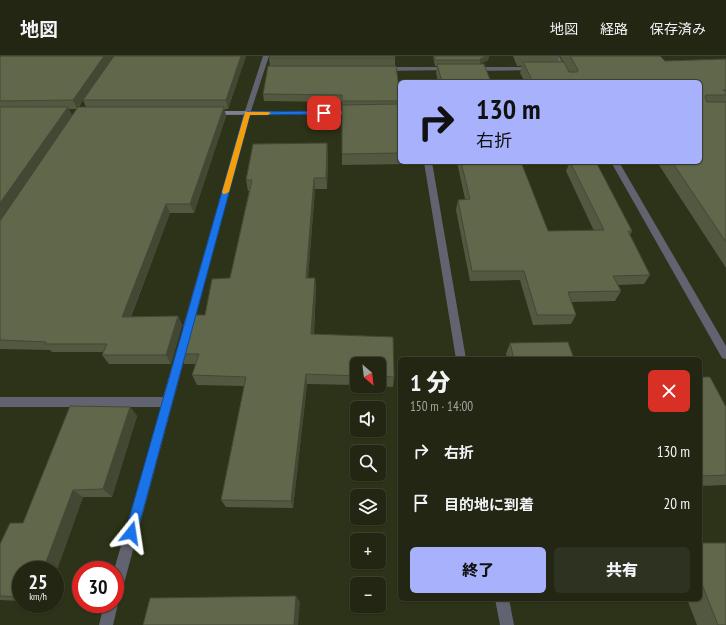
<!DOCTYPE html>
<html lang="ja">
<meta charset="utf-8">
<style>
:root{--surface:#222612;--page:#2e3220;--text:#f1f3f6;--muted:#a2a59f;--line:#3f4332;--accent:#a7b1fc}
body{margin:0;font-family:"PT Sans Narrow","Noto Sans JP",sans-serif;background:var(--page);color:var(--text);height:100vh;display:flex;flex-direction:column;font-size:15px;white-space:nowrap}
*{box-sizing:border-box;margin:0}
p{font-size:13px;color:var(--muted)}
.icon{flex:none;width:22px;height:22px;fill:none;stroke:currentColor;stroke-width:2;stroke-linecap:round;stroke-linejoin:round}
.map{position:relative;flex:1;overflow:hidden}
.panel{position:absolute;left:398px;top:301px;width:304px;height:244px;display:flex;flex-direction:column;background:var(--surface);border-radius:6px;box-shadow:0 1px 3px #0004,0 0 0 1px var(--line)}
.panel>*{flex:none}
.top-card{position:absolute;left:398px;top:24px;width:304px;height:84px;border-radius:6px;box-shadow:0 1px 3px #0004,0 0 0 1px var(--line);background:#a7b1fc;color:#111;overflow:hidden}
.needle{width:26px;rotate:152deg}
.controls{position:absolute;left:350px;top:301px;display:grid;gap:8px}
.controls a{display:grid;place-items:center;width:36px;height:36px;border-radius:6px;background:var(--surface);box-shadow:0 1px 3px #0004,0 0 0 1px var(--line);font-size:20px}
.speed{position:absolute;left:12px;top:505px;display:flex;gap:8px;font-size:20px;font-weight:700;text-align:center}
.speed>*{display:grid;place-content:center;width:52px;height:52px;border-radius:50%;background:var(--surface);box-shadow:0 1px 3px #0004,0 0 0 1px var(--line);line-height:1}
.speed small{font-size:10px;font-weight:400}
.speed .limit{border:6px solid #d22;background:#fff;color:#111}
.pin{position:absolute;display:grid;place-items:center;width:34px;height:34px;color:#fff;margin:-17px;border-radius:8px;box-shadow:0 2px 6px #0006}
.me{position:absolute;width:44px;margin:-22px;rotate:15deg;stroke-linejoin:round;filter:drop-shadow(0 0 3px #0008)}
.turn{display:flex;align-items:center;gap:14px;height:84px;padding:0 12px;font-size:18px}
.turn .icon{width:52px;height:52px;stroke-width:2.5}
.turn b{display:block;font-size:28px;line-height:34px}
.round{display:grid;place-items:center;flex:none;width:42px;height:42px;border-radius:6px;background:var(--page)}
.headline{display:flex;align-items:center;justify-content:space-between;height:68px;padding:0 12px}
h1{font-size:24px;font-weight:800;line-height:30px}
.action{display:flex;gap:8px;margin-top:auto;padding:8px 12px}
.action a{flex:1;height:46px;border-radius:6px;background:var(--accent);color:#111;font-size:16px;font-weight:800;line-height:46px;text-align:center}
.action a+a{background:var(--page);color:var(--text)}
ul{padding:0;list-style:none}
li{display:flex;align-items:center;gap:12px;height:52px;padding:0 12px}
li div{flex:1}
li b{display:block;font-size:15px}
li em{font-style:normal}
header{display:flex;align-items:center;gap:24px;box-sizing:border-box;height:56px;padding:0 20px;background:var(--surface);border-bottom:1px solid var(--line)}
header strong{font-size:19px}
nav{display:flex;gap:22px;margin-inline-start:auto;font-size:14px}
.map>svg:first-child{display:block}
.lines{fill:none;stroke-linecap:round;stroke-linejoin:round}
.street{fill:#616470;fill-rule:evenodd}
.secondary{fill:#7d8094;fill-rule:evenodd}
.wall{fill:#535940;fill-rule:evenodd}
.shaded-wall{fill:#434834}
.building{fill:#60674a;stroke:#434834}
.route{fill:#1a73e8;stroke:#114b97}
.slow{fill:#f59e0b}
</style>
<header>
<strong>地図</strong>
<nav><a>地図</a><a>経路</a><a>保存済み</a></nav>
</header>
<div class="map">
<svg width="726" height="569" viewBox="0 0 726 569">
<rect width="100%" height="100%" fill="#2d3318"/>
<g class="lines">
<!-- street -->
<g class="street">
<polygon points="263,0 269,0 250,58 193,271 191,274 185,274 183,271 244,58"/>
<polygon points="553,0 559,0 573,26 567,26"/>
<polygon points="449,11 451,12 451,14 383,15 380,13 383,11"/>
<polygon points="535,11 538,13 537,14 473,15 470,13 473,11"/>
<polygon points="424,106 432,106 466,303 456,303"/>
<polygon points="611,106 619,106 726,290 726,303 722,302"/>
<polygon points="184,282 188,283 189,286 122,535 120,540 115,542 114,514 161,351 0,351 0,341 163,341 179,286 180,283"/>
<polygon points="115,543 118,548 113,569 99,569 104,548 115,548"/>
<polygon points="495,543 509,543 514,569 500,569"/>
</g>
<!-- secondary -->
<polygon class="secondary" points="354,55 356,56 356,58 212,59 209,57 212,55"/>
</g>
<!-- wall -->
<g class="wall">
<path d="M 0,0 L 246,0 L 228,53 L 224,53 L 226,60 L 194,157 L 170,157 L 131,261 L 178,260 L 182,269 L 171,308 L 109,308 L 102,299 L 103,296 L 52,296 L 50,294 L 0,293 ZM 83,44 L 86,51 L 79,51 ZM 69,53 L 77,53 L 72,60 Z"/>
<polygon points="433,0 489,0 488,4 480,8 491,26 438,26 436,17 437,10 435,10"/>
<polygon points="513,0 559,0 558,6 563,6 560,0 660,0 665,5 726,3 726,45 725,46 726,46 726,212 657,106 700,106 700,26 525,26 520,17 522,10 517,10"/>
<polygon points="269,2 395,2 395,10 270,10"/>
<polygon points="263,38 400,39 400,106 408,106 408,108 342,109 342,46 264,45"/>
<polygon points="327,87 328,98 327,133 315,133 308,222 315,222 316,233 314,278 393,281 394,321 393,331 376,330 379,330 379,308 357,308 357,329 307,328 293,452 226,451 221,444 244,330 197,329 192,319 196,308 184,308 179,298 190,259 205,259 212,223 230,222 249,135 248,135 246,124 253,88"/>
<polygon points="457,106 521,106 548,175 594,175 566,115 570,106 596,106 632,175 630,179 650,219 644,228 618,229 621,235 615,245 571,246 576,259 571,268 533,269 520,224 470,225 456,154 458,144 465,143"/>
<polygon points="510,287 574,303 507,303 506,298"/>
<polygon points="700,321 726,351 726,429 700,430"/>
<polygon points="130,351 137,360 112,441 83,441 55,519 55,514 21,514 21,545 0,544 0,488 23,467"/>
<polygon points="700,487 726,569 697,569 687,543 700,543"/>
</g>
<!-- shaded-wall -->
<g class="shaded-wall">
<polygon points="104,0 114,0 77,53 73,44"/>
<polygon points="241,0 246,0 228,53 226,44"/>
<polygon points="487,0 489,0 488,4 480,8 480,3"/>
<polygon points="68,51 72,60 0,167 0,147"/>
<polygon points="224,51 226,60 194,157 190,148"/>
<polygon points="327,87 328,98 327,133 326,122"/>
<polygon points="314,122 315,133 307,233 306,222"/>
<polygon points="166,148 170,157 127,270 122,261"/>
<polygon points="315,222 316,233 313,288 311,278"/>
<polygon points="178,260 182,269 171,308 166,299"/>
<polygon points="306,318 307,328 293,452 291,445"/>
<polygon points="130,351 137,360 112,441 103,433"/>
<polygon points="73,434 83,441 55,519 55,514 43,514"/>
<polygon points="296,540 300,546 298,569 294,569"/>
</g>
<!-- building -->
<g class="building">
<polygon points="0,0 104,0 73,44 0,45"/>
<polygon points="114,0 241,0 226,44 83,44"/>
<polygon points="270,0 395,0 395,2 269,2"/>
<polygon points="434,0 487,0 480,3 480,4 435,4"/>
<polygon points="570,0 660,0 665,5 726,3 726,34 723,34 726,36 726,39 706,39 705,41 707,46 726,46 726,186 672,106 700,106 700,26 533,26 523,6 564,6 569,16 577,16 578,14"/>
<polygon points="437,8 484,8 491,26 442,26"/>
<polygon points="268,10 396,10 400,39 400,45 342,45 342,39 263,38"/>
<polygon points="400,48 400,97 342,98 342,49"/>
<polygon points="0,51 68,51 0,147"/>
<polygon points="78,51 224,51 190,148 166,148 122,261 178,260 166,299 102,299 107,288 45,288 46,286 0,284 0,165"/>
<polygon points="327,87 326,122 314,122 306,222 315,222 311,278 393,281 394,321 379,320 379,308 357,308 357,320 306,318 291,445 221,444 246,321 192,319 199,298 179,298 190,259 205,259 212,223 230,222 252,124 246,124 253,88"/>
<polygon points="461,106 521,106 548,175 604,174 570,106 596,106 632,175 628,175 650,219 613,220 621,235 568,236 576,259 537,259 524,215 472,215 458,144 470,143"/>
<polygon points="568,286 574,303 514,303 510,287"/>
<polygon points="700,321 710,321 726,351 726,419 700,420"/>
<polygon points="70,350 130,351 103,433 73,434 43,514 21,514 21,541 0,540 0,488 10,467 23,467"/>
<polygon points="700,487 726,487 726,569 718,569 700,523"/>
<polygon points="296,540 294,569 143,569 150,542"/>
</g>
<!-- route -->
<polygon class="route" points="324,55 326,56 326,58 250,59 137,477 135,481 131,483 127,481 125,477 244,58 247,56"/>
<!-- slow -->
<polygon class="slow" points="245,56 268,56 271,57 268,59 250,59 229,136 225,138 223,138 222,136"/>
</svg>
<div class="controls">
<a><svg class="needle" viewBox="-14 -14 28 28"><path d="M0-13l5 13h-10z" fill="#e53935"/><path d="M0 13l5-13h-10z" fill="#a2a59f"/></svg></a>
<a><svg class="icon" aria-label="sound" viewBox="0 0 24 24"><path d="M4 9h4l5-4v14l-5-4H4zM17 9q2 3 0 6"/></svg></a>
<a><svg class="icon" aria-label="search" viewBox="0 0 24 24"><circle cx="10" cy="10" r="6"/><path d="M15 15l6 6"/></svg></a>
<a><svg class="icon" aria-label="layers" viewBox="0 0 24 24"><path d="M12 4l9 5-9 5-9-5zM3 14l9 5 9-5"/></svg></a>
<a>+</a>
<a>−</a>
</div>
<div class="speed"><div>25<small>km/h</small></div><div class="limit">30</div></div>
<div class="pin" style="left:324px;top:57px;background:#d93025"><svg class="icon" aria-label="arrive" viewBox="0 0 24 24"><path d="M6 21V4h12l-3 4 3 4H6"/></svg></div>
<svg class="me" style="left:131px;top:477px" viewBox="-20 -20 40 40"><path d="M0-17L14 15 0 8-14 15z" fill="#1a73e8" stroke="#fff" stroke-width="4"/></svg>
<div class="top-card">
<div class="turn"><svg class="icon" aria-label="right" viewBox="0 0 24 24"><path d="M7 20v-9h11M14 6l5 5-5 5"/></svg><div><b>130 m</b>右折</div></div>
</div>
<section class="panel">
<div class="headline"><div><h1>1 分</h1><p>150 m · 14:00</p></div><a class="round" style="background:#d93025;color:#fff"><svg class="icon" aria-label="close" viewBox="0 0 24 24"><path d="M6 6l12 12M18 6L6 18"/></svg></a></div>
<ul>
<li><svg class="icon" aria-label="right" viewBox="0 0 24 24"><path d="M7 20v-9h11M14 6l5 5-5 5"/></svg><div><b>右折</b></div><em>130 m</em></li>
<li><svg class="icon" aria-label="arrive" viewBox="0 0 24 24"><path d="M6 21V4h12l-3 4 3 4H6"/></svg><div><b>目的地に到着</b></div><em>20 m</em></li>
</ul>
<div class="action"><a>終了</a><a>共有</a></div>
</section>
</div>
